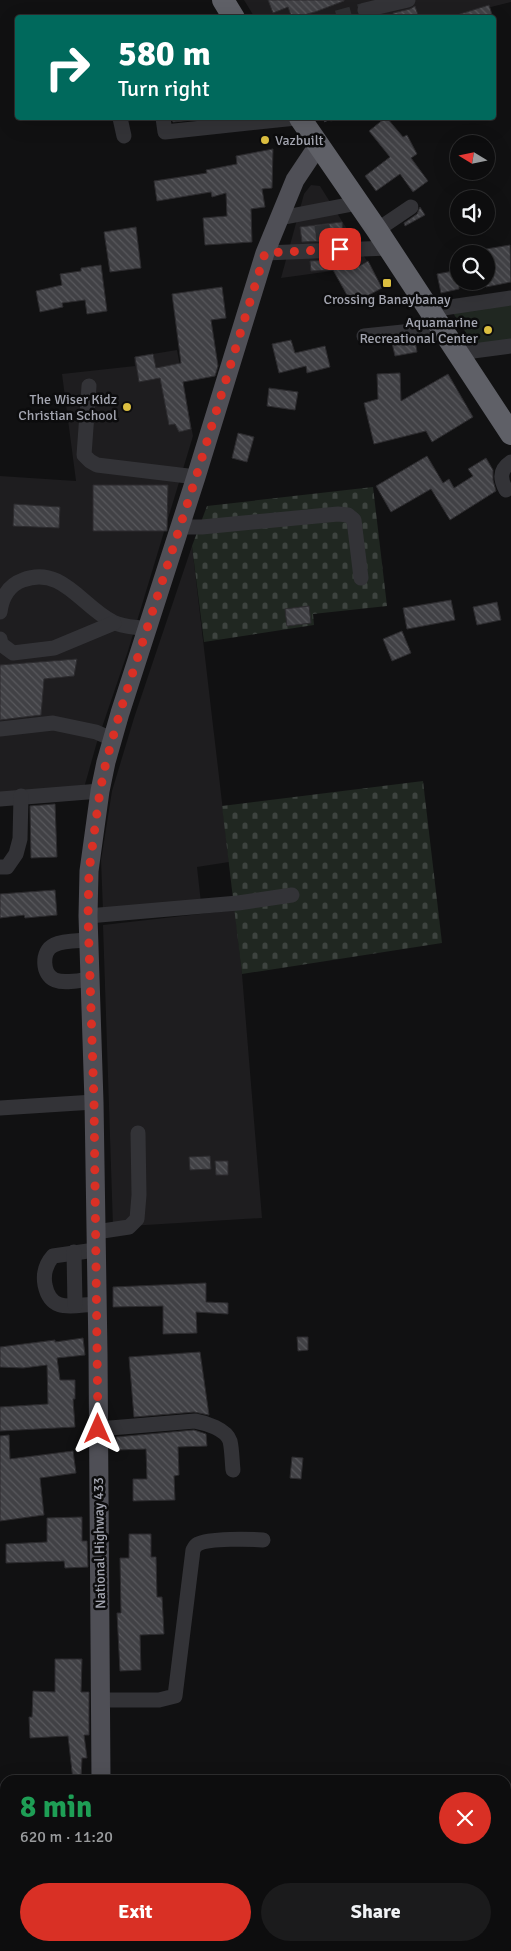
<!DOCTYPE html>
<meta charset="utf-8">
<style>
:root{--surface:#0d0d0e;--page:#1b1b1c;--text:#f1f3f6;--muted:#9a9c9e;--line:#2d2d2e;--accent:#d93025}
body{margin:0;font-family:Signika,sans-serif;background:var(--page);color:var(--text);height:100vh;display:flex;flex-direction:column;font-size:19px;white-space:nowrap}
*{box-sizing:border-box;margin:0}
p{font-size:16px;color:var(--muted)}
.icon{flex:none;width:28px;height:28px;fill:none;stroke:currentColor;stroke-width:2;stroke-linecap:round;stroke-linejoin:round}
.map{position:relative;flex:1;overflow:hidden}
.drawer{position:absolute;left:0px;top:1775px;width:511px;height:176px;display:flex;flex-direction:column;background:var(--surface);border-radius:15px 15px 0 0;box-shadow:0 5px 20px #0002,0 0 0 1px var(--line)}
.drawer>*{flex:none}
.hud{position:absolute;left:15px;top:15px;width:481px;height:105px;border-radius:5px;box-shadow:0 5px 20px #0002,0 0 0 1px var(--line);background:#00695c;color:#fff;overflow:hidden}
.needle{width:32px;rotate:280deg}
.controls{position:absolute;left:450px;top:135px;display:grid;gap:10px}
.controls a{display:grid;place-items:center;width:45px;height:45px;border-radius:50%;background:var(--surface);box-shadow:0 5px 20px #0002,0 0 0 1px var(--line);font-size:25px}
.pin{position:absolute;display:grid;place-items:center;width:42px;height:42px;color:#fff;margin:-21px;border-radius:10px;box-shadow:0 2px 8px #0006}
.me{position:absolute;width:55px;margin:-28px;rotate:0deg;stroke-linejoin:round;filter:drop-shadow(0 0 4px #0008)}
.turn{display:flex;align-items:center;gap:18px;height:105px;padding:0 20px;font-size:22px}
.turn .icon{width:65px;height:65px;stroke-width:2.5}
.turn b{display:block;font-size:35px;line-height:42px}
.round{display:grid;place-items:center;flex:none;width:52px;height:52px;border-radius:26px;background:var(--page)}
.head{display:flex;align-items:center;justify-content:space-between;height:85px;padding:0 20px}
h1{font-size:30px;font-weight:700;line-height:38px;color:#1e9e55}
.cta{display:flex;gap:10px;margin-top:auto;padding:10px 20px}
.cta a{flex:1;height:58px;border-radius:30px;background:var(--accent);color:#fff;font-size:20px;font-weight:700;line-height:58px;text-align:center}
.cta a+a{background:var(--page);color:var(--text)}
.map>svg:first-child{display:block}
.built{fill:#1e1d1f}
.green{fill:#202721}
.cemetery{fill:url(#cemetery-stones)}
.building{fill:url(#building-back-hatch);stroke:#2c2b2e}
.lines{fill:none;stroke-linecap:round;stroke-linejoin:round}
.minor-tunnel{stroke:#2e2f32;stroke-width:15;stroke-dasharray:15 8;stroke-linecap:butt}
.path{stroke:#39393e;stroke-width:2.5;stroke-dasharray:2.5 4;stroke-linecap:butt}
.minor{stroke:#333337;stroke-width:15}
.major{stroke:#4f4f56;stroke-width:19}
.highway{stroke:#5f6067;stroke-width:22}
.route{stroke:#d93025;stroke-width:9;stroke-dasharray:0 16.2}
.poi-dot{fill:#dcbf40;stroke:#0c0c0d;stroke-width:2}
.labels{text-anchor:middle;stroke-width:5;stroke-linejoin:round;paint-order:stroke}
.poi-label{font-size:14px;fill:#a4a6b1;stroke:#0c0c0d;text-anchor:end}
.street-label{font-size:14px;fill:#a4a6b1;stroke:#0c0c0d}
</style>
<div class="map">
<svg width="511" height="1951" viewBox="0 0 511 1951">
<defs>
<pattern id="cemetery-stones" width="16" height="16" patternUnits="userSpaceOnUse" patternTransform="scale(1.25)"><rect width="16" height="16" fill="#202721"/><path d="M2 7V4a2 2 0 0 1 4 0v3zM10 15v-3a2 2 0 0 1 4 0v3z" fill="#3d433f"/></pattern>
<pattern id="building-back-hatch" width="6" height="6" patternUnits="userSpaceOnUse" patternTransform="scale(1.25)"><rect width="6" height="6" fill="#414145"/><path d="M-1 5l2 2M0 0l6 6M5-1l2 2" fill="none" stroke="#59595d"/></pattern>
</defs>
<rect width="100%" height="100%" fill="#111112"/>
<!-- built -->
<g class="built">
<polygon points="244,0 511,0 511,2 451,17 255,18"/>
<polygon points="311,185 320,186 367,261 354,268 281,278 304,194"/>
<polygon points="177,350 193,436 128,651 97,742 84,788 0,793 0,476 76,481 62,374 135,366 134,357"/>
<polygon points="192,546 229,862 197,867 201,903 103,911 101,860 112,791 134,718"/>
<polygon points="235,910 242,974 262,1218 113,1227 103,925"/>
</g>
<!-- green -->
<polygon class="green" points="511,302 511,350 480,354 451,310"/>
<!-- cemetery -->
<g class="cemetery">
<polygon points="373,487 387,606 313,614 314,625 204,642 192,546 207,506"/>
<polygon points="423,781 442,943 242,974 222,806"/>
</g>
<!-- building -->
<g class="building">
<polygon points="268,0 344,0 344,1 315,12 292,18 288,7 273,13"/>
<polygon points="489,5 493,18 458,18 457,15"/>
<polygon points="415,6 419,18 394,18 393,13 410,9"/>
<polygon points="172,118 212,118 173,122"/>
<polygon points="385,118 387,118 403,137 407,135 417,154 411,158 428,181 413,192 400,174 376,191 365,176 390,157 369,131"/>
<polygon points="273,149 272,188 262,189 265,207 251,209 252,242 205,245 203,218 227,216 226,193 212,197 211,192 157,201 154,181 207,173 206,170 237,164 236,156"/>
<polygon points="420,207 425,215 405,226 404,223 417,214"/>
<polygon points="342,222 344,240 302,242 300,227"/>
<polygon points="136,227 141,268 110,272 104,232"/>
<polygon points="510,245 511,282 486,287 486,249"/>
<polygon points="353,259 354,269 368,261 382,288 352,304 333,270 311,271 310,261"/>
<polygon points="101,265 107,311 87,314 85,300 62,303 63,307 40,312 36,291 62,285 60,274 81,271 81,268"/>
<polygon points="459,270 459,289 441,293 437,274"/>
<polygon points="222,287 226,318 211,320 218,366 215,376 183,382 191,429 179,432 175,424 169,425 160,378 139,382 135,357 153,354 156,368 181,363 172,294"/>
<polygon points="291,340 295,353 325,346 330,367 307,373 306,366 279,373 272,344"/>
<polygon points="415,340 417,352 395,356 392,343"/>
<polygon points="400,373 401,401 448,374 473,417 432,442 426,431 374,444 364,403 378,399 377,374"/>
<polygon points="269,388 298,392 295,410 267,406"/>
<polygon points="238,433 254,437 247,462 232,458"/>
<polygon points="427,456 443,483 449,479 454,488 473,476 468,469 486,458 493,470 493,480 496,491 450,520 431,489 391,512 376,486"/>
<polygon points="93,485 168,485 167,531 93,531"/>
<polygon points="14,504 60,507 59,528 13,526"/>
<polygon points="451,600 455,620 407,629 403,608"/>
<polygon points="497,602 501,620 477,625 473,607"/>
<polygon points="309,606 311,623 287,626 285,609"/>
<polygon points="402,631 411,653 392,661 383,639"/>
<polygon points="77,659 74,676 44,679 41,715 0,720 0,665"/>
<polygon points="55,804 57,857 31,858 30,806"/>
<polygon points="55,890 57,915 25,918 24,915 0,918 0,894"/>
<polygon points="210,1156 211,1169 190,1170 189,1157"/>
<polygon points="215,1161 228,1161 228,1175 216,1175"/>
<polygon points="206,1283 206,1302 228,1303 228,1314 196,1312 197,1333 163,1334 163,1306 113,1307 113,1287"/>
<polygon points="297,1337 308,1337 308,1350 298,1351"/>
<polygon points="83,1338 85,1355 57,1358 60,1380 75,1380 75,1399 73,1399 75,1427 0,1431 0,1407 48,1404 47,1365 23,1368 0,1367 0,1347 55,1340 55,1342"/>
<polygon points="200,1352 209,1415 194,1412 134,1417 129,1357"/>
<polygon points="194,1430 206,1434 207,1446 178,1447 179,1475 174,1476 175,1500 133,1501 133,1479 147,1479 146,1449 117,1450 116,1437"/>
<polygon points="9,1435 10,1459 73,1451 76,1473 40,1478 44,1515 0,1521 0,1436"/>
<polygon points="292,1457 303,1458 301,1479 290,1478"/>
<polygon points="82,1517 82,1541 87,1541 88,1567 65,1568 64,1561 6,1563 6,1544 47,1542 47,1518"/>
<polygon points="129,1534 151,1534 151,1557 156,1557 157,1597 162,1597 164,1634 140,1635 141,1670 120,1671 117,1613 121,1613 120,1558 129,1558"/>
<polygon points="55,1659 82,1659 81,1692 89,1692 89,1735 84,1735 87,1758 82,1758 81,1780 73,1780 68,1736 30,1738 29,1717 32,1717 33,1691 55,1692"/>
</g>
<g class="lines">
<!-- minor-tunnel -->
<g class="minor-tunnel">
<polyline points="337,18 365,10"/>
<polyline points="322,225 324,240"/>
</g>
<!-- path -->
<polyline class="path" points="324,121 344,118"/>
<!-- minor -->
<g class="minor">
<polyline points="365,10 408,0"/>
<polyline points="120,118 124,136"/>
<polyline points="163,118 165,132 296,118"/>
<polyline points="280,218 358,203"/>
<polyline points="377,230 411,207"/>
<polyline points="265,253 388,248"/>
<polyline points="430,310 511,298"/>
<polyline points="364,336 442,328"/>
<polyline points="461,356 473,351 511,346"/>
<polyline points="89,386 84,455 90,461 97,465 196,477"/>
<path d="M 506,490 C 500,479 499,470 511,462"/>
<polyline points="180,527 202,527 338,514 348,515 354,520 361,578"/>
<path d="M 0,612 C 2,597 9,585 23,580 C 62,565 82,607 113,622 C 122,627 136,627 147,629"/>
<polyline points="0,639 1,644 13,653 54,648 114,623"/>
<polyline points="0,729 53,723 96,732 112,739"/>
<polyline points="0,799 100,791"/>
<polyline points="0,867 7,867 16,854 20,839 21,796"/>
<polyline points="88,916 238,903 292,895"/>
<path d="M 89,940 C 77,941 64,940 54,945 C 41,951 42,975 55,980 C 65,984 80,980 90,979"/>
<polyline points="0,1108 94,1102"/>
<polyline points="96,1232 129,1227 137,1219 139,1195 138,1133"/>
<path d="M 95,1250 L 53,1256 C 45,1265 43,1274 45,1285 C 51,1314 73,1305 96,1304"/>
<polyline points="74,1252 75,1305"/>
<path d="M 98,1429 L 195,1421 C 206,1423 226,1429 230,1441 C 232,1449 232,1461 233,1470"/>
<path d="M 101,1700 L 159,1700 L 175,1696 L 193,1550 C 194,1548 196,1545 198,1544 C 209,1538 250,1539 263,1540"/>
</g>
<!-- major -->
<g class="major">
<polyline points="101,1780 98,1354 94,1102 88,916 89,871 100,791 106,762 120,713 196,477 265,253 295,180 319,144"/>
<polyline points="106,1951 106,1946"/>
</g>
<!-- highway -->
<g class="highway">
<polyline points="223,0 234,18"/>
<polyline points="300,118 377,230 511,434"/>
</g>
</g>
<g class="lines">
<!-- route -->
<polyline class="route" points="98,1429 94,1102 88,916 89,871 100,791 106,762 120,712 196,477 265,253 340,249"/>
</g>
<!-- markers -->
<g class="poi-dot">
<circle cx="265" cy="140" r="5"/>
<rect x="382" y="278" width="10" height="10" rx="2.5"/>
<circle cx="488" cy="330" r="5"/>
<circle cx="127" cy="407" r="5"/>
</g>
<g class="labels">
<!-- poi labels -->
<g class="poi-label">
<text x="275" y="145" text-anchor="start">Vazbuilt</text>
<text x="387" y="304" text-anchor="middle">Crossing Banaybanay</text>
<text x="478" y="327">Aquamarine<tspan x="478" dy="16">Recreational Center</tspan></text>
<text x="117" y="404">The Wiser Kidz<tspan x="117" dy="16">Christian School</tspan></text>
</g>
<!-- street labels -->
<g class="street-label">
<text transform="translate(99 1543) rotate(-91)" y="5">National Highway 433</text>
</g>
</g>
</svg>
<div class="controls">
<a><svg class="needle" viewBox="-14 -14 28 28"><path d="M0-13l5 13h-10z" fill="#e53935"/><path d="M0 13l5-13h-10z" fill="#9a9c9e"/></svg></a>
<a><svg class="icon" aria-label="sound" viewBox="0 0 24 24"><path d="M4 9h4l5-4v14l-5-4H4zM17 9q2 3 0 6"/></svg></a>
<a><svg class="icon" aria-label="search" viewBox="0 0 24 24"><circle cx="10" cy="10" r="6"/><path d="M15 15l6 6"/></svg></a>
</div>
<div class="pin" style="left:340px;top:249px;background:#d93025"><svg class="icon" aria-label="arrive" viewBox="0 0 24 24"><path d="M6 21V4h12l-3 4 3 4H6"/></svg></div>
<svg class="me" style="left:98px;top:1429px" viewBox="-20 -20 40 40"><path d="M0-17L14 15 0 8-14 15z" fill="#d93025" stroke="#fff" stroke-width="4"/></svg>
<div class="hud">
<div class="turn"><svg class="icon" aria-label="right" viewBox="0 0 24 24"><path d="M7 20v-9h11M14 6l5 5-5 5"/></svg><div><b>580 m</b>Turn right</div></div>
</div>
<section class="drawer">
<div class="head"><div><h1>8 min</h1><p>620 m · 11:20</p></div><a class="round" style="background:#d93025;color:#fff"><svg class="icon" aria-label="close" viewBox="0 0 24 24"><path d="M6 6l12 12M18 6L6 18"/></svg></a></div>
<div class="cta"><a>Exit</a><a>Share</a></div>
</section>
</div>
